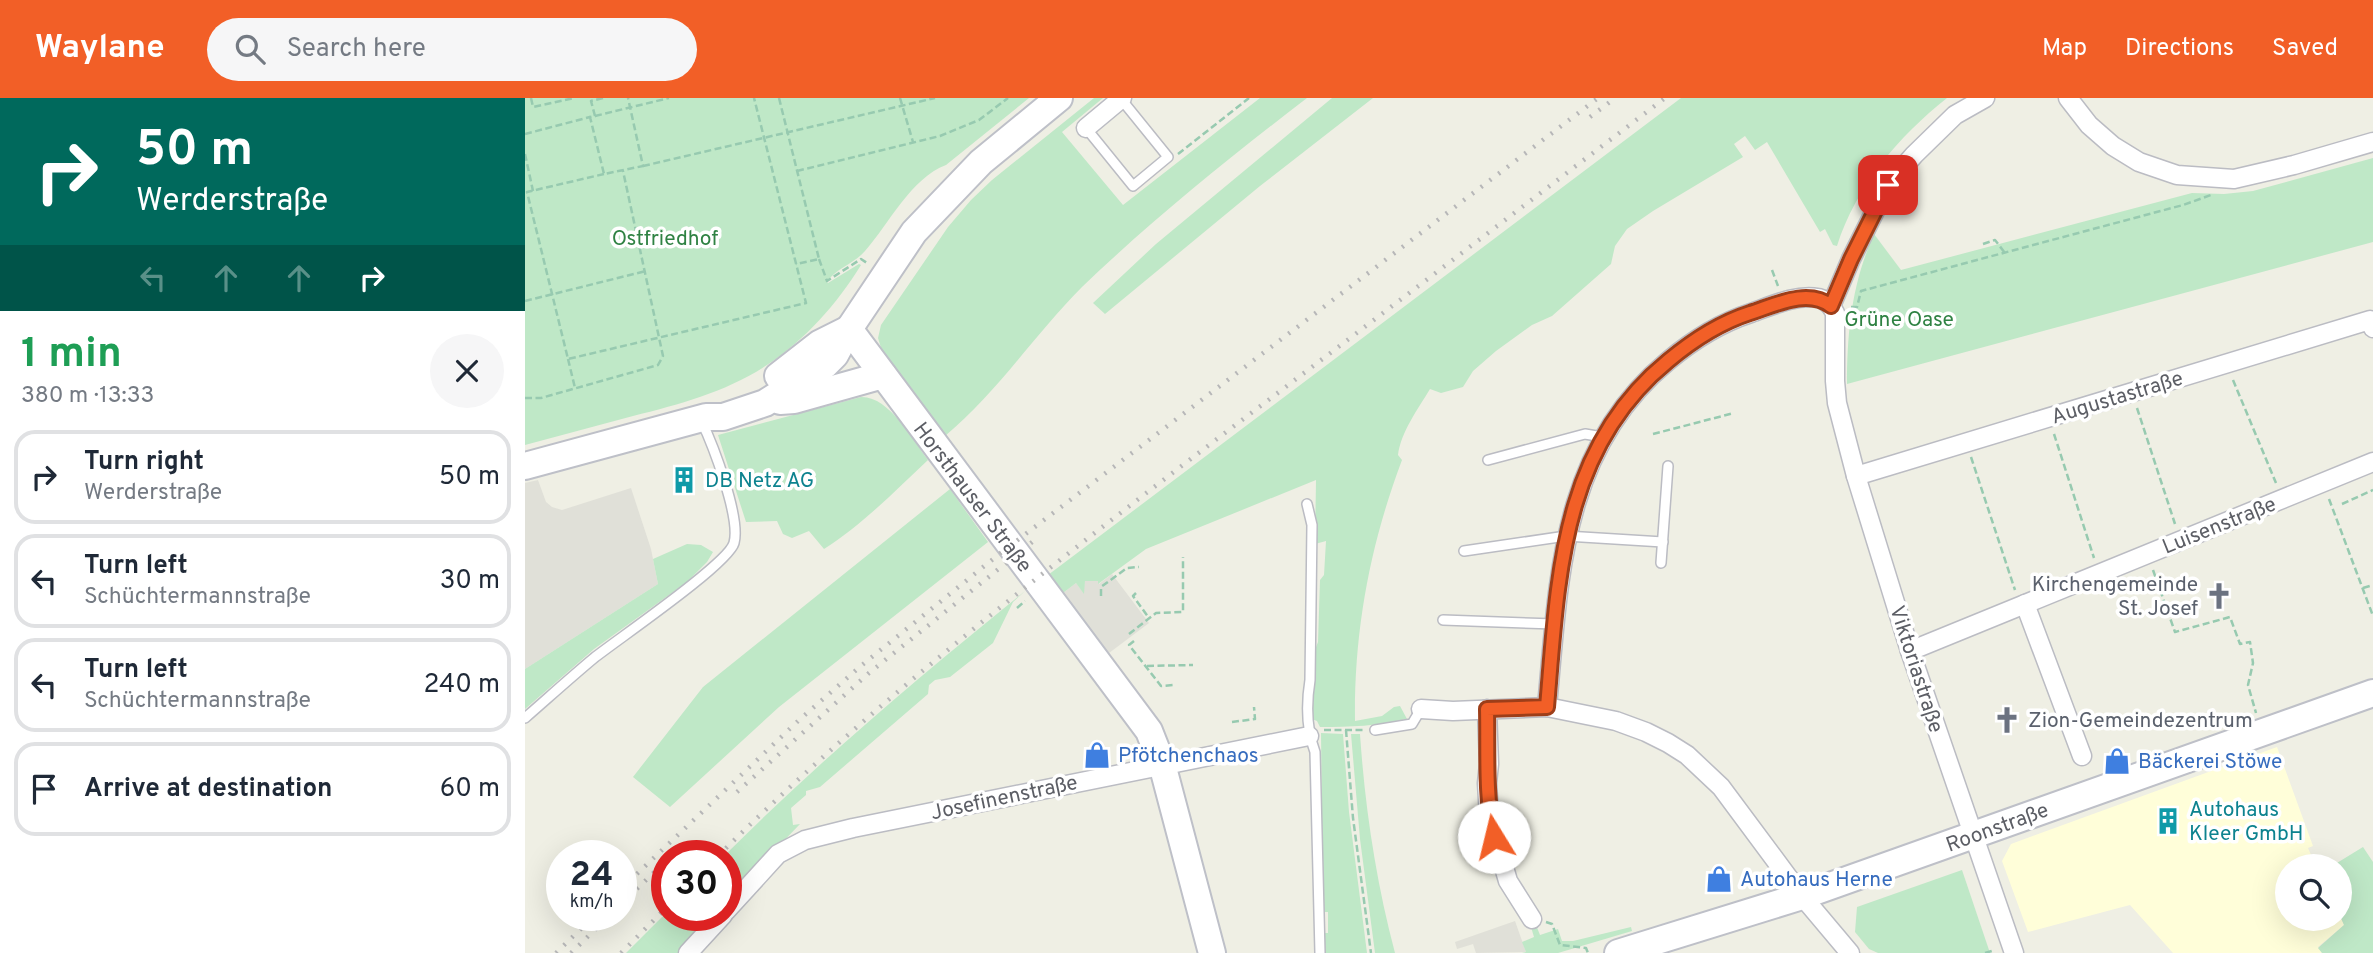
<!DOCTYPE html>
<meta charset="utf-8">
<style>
:root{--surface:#fff;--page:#f6f6f7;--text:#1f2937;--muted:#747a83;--line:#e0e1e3;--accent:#f25f27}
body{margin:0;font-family:Overpass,sans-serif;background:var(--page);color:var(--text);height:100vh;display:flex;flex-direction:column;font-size:26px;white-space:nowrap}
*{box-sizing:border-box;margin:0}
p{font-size:23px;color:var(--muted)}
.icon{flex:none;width:38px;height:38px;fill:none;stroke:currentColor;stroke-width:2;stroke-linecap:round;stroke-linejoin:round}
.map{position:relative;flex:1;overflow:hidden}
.drawer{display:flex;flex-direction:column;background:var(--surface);width:525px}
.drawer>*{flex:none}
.top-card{background:#00695c;color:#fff;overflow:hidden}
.fabs{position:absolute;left:1750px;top:756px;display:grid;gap:14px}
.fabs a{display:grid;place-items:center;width:77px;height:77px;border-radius:50%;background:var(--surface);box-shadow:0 7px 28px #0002;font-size:35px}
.speed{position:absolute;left:21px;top:742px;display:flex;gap:14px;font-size:35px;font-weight:700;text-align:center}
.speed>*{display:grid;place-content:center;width:91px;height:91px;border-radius:50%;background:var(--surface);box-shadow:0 7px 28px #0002;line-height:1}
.speed small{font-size:18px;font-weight:400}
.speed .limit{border:10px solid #d22;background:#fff;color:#111}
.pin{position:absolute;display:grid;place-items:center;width:60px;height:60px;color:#fff;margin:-30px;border-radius:14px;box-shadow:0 4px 10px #0006}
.me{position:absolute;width:77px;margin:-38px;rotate:351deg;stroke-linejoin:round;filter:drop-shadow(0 0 5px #0008)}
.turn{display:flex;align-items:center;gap:24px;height:147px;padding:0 21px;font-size:32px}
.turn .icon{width:91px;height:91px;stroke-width:2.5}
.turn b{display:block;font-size:49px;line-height:60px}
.lanes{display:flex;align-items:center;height:66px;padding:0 21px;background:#0003;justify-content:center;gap:35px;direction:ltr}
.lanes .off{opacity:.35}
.round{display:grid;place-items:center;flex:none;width:74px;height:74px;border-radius:37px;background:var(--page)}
.summary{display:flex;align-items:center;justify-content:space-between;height:119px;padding:0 21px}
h1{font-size:42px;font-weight:700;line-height:52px;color:#1e9e55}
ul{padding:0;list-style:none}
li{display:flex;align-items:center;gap:21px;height:94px;margin:0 14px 10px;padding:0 7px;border:4px solid var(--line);border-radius:21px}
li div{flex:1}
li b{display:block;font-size:26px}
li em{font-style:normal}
header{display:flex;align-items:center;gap:42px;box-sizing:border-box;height:98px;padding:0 35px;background:var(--accent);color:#fff}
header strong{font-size:33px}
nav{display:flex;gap:38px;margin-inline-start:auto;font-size:24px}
.search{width:490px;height:63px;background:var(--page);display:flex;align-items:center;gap:18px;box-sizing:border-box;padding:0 24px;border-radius:38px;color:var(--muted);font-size:26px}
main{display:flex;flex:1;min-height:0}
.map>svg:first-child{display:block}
.commercial{fill:#fffed9}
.industrial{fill:#e0e0d8}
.green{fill:#bfe8c7}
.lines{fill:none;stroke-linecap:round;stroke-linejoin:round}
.lane-casing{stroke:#bbbcc3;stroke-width:12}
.street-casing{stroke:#bbbcc3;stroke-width:21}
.secondary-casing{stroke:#bec0c8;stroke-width:30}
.path{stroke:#97cab0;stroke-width:2.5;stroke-dasharray:7 3.5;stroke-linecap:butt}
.lane{stroke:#fff;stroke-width:9}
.street{stroke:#fff;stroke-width:18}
.secondary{stroke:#fff;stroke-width:26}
.rail{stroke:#b7b7b8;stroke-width:4.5;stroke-dasharray:2 9;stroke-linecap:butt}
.route-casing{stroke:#9d3e19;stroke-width:18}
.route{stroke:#f25f27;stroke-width:12}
.labels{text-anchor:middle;stroke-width:7;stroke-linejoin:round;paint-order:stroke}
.park-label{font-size:21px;fill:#2f8243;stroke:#fff}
.street-label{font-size:21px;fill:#5c5e65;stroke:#fff}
.culture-label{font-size:21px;fill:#0d838f;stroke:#fff;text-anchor:start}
.worship-label{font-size:21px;fill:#5b616d;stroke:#fff;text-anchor:end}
.shop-label{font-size:21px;fill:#366cbe;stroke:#fff;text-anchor:start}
</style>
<header>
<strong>Waylane</strong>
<div class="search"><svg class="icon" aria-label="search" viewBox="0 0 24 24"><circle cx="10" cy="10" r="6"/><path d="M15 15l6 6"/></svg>Search here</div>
<nav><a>Map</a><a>Directions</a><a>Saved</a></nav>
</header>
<main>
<section class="drawer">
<div class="top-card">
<div class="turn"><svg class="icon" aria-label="right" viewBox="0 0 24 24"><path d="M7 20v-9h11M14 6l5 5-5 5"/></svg><div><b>50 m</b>Werderstraße</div></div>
<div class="lanes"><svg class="icon off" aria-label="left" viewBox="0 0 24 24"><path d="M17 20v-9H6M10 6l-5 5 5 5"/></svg><svg class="icon off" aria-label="ahead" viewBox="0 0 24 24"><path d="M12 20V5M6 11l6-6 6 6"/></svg><svg class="icon off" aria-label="ahead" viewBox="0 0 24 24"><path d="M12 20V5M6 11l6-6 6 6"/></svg><svg class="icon" aria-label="right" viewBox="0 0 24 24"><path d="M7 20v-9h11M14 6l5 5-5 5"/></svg></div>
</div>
<div class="summary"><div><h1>1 min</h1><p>380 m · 13:33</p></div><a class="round"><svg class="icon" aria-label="close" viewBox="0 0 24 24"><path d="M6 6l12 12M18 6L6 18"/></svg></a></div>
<ul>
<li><svg class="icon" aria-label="right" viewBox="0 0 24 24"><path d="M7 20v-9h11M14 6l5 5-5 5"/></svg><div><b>Turn right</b><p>Werderstraße</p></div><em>50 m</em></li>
<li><svg class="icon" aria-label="left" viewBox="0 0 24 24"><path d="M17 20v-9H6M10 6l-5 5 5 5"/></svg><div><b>Turn left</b><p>Schüchtermannstraße</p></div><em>30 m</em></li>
<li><svg class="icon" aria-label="left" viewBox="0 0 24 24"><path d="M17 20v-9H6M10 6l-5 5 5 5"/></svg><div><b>Turn left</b><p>Schüchtermannstraße</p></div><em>240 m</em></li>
<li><svg class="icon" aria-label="arrive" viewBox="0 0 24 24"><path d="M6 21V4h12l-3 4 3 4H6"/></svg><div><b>Arrive at destination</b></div><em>60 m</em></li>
</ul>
</section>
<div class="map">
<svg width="1848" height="855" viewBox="0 0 1848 855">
<rect width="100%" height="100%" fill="#efefe4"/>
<!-- commercial -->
<polygon class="commercial" points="1752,649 1788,748 1783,750 1791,768 1762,768 1762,821 1815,821 1815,818 1819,827 1793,849 1797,855 1648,855 1605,807 1503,834 1477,763 1486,746"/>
<!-- industrial -->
<g class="industrial">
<polygon points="13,382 21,404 27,409 37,412 106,390 126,451 133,486 0,571 0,385"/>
<polygon points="587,476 624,525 584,555 538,495 551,485 558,494 560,482 573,483 574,486"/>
<polygon points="990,823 1001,854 951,855 948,846 932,851 930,844"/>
</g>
<!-- green -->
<g class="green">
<path d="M 0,0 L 504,0 L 421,67 C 386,80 364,126 340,153 C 329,166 311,170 302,184 L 303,185 L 334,166 L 336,167 C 312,206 280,242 242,267 C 201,294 155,306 108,318 C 72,328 36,337 0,347 Z"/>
<path d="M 569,0 L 578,0 L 537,34 L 598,107 L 735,0 L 782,0 C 704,60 628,121 557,189 C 509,237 472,295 420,338 L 357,253 L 353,240 L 356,227 L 423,129 L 446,102 L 467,82 Z"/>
<polygon points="807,0 848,0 735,88 580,216 568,205 631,146"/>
<path d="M 1156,0 L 1422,0 C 1374,38 1331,88 1312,148 L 1308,147 L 1300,131 L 1295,134 L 1242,44 L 1230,52 L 1220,38 L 1209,46 L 1218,59 L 1128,113 L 1102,131 L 1090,148 L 1086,166 L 1027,218 L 1007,227 L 971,253 L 948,273 L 938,289 L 916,295 L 905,291 C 893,311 876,334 873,357 L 877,362 C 845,447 829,532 830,623 L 857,618 L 869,609 L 875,608 L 882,621 C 853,628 825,629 795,629 L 792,623 L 787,621 L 788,557 L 793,544 L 795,482 L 799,477 L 801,443 L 790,446 L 791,382 L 621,451 L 573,486 L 573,483 L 560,483 L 559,496 L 551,485 L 538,495 L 523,477 Z"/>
<path d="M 1848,60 L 1848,144 L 1322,286 C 1322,233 1327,185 1349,136 L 1376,172 L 1667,95 L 1699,96 L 1728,93 Z"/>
<path d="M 336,299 C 364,298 388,342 403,362 C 370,393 337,427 299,451 L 284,433 L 267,440 L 258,436 L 252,423 L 221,424 L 193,337 Z"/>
<polygon points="425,391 463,444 254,609 145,709 108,679 178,589"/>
<polygon points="162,446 176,447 188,454 182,464 162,484 69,551 0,611 0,571 133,486 128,461"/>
<path d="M 500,493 L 488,504 L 468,545 L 425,579 L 410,582 L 404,587 L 403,596 L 295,689 L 281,693 L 281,697 L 266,710 L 268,727 L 275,726 L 201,803 L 201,758 L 199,758 C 294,663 396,577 500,493 Z"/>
<polygon points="796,635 818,636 824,714 842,855 799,855 797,835 803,835 803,814 798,814"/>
<path d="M 826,636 L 835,636 C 840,710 851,783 870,855 L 850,855 L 835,741 Z"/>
<polygon points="1838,749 1848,764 1848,855 1797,855 1793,850 1819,827 1815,818 1815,768 1807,768"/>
<polygon points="1437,772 1465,855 1353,855 1344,851 1330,834 1332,809"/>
<polygon points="142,814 142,817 188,817 153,855 101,855"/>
<polygon points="1011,827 1015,837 1033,831 1037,843 1048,843 1106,829 1107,833 1033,855 997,855 1001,854 997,844 1009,839 1006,829"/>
</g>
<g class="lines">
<defs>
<g id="lane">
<polyline points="561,30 608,88 643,59 596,1"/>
<polyline points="963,362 1060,336 1078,339"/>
<path d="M 782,406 L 787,427 L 785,582 C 781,607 781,630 790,654 L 795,855"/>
<polyline points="939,453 1041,438 1138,444"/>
<polyline points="1136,465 1143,368"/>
<polyline points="918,522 1030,526"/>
<path d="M 0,620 C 23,600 45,580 69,560 C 93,541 203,466 209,445 C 216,420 188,347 176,322"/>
<polyline points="850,632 887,626 896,611"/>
</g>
<g id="street">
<polyline points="1543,0 1564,27 1588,48 1614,64 1652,77 1709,81 1769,67 1848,44"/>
<polyline points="561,30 597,0"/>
<polyline points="1306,208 1310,215 1310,283 1312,305 1331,378 1385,553 1489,855"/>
<polyline points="1331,378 1845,222 1848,230"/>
<polyline points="1500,506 1557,658"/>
<polyline points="1385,553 1848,364"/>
<path d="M 1022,609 C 1034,481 1035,352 1143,263 C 1168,242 1195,225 1226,215 C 1246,208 1271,196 1293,200 C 1298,200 1302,205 1306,208 L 1326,161 L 1363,87 L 1389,57 L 1430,17 L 1460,0"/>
<polyline points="896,611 928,613 1022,609 1091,623 1121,634 1143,645 1162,657 1196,689 1277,798 1325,855"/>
<polyline points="962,611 964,666 962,685 964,718 983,783 1007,821"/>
<polyline points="201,813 253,756 280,742 328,730 784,638"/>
<polyline points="163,855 198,817"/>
</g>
<g id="secondary">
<polyline points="324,231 624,633 637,666 687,855"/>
<polyline points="253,278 294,246 324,231"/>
<polyline points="255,303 269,302 358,277"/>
<polyline points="0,368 181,319 198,319 240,305 300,267 310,257 324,231 389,134 456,64 534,0"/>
<polyline points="1093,855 1277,798 1848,595"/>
</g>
</defs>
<!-- lane casing -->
<use href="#lane" class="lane-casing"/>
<!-- street casing -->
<use href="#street" class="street-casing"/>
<!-- secondary casing -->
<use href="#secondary" class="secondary-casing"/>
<!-- path -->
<g class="path">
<polyline points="6,0 8,9 49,0"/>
<polyline points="78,0 66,3 70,18 65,19 79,76 118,68 103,0"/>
<polyline points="254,0 294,161 271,166"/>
<polyline points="375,0 388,44"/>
<polyline points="70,18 144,0"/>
<polyline points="0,36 65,19"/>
<polyline points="0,56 8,93"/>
<polyline points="653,56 724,0"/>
<polyline points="118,68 410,0"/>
<polyline points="272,73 415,38 454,22 483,0"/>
<polyline points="79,76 2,94 43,261 281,205 229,0"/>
<polyline points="1458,146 1470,142 1480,155"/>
<polyline points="294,161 302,183 336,161 342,165"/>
<polyline points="1247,172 1253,188"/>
<polyline points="0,203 121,173"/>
<polyline points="1326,209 1332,209 1336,193 1658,107 1686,97"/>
<polyline points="43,261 50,290"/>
<polyline points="1708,282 1751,385"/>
<polyline points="0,300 16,300 133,267 138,258 98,73"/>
<polyline points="1612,310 1650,426"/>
<polyline points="1128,336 1209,315"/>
<polyline points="1529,336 1569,460"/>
<polyline points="1446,359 1490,492"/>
<polyline points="1804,401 1848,518"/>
<polyline points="1817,406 1848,392"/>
<polyline points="1628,472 1650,534 1705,519 1715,546 1725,544 1728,565 1723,587 1731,615"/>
<polyline points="1838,490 1848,487"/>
<polyline points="611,495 608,498 624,520"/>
<polyline points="576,498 576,489 602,470 614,469"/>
<polyline points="492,510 500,503"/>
<polyline points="604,536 631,515 658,514 658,459"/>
<polyline points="609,543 604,547 636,588 649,587"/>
<polyline points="622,568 668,567"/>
<polyline points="707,624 730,621 729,609"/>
<polyline points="799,632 838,632"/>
<polyline points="821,632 828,720 846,855"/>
<polyline points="1021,824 1027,826 1035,847 1061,850 1063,855"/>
<polyline points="1460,855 1470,852"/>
</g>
<!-- lane -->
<use href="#lane" class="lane"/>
<!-- street -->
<use href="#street" class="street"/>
<!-- secondary -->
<use href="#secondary" class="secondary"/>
<!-- rail -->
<g class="rail">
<polyline points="1065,19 1090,0"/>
<polyline points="212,694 344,575 511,441"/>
<path d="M 193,758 C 345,607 514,477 684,347 C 836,232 988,116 1140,0"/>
<polyline points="96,791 273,623 337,567 473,457 1073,0"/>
<polyline points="96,806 142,762"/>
<polyline points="31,855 70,817"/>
<polyline points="46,855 85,817"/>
<polyline points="96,855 142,809"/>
</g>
</g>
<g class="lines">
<defs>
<path id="route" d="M 969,739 C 960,697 963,654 962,611 L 1022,609 C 1033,482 1035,351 1143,263 C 1168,242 1194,225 1225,215 C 1250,207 1283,190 1306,208 L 1326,161 L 1363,87"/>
</defs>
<!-- route casing -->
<use href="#route" class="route-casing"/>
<!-- route -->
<use href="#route" class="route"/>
</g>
<!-- icons -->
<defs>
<symbol id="building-bare" viewBox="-9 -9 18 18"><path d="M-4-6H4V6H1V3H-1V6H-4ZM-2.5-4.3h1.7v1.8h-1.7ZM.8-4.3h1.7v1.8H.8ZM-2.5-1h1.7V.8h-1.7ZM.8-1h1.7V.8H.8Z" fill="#0f9aa8" stroke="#fff" stroke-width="2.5" paint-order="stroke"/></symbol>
<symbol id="church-bare" viewBox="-9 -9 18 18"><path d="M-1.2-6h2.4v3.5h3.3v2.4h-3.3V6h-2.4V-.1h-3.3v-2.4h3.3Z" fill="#6b7280" stroke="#fff" stroke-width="2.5" paint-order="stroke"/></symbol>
<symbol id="shop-bare" viewBox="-9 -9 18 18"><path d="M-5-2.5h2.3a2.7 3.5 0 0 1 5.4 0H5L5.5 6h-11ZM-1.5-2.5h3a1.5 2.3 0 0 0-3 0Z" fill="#3f7fe0" stroke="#fff" stroke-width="2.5" paint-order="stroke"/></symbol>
</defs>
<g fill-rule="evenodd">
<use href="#building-bare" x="140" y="363" width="38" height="38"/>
<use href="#church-bare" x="1675" y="479" width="38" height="38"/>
<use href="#church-bare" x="1463" y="603" width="38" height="38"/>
<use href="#shop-bare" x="553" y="638" width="38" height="38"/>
<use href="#shop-bare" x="1573" y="644" width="38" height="38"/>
<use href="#building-bare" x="1624" y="704" width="38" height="38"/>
<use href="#shop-bare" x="1175" y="762" width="38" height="38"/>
</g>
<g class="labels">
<!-- park labels -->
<g class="park-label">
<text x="140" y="147">Ostfriedhof</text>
<text x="1374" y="228">Grüne Oase</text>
</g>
<!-- street labels -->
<g class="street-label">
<text transform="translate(1592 299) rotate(-17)" y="7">Augustastraße</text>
<text transform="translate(448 399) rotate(53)" y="7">Horsthauser Straße</text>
<text transform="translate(1694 427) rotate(-22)" y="7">Luisenstraße</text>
<text transform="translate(1392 571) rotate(72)" y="7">Viktoriastraße</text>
<text transform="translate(479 699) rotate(-12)" y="7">Josefinenstraße</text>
<text transform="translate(1472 729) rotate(-20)" y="7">Roonstraße</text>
</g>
<!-- culture labels -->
<g class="culture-label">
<text x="180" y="389">DB Netz AG</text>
<text x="1664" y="718">Autohaus<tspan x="1664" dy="24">Kleer GmbH</tspan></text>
</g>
<!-- worship labels -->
<g class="worship-label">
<text x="1673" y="493">Kirchengemeinde<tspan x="1673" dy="24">St. Josef</tspan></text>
<text x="1503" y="629" text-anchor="start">Zion-Gemeindezentrum</text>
</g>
<!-- shop labels -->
<g class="shop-label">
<text x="593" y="664">Pfötchenchaos</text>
<text x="1613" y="670">Bäckerei Stöwe</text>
<text x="1215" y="788">Autohaus Herne</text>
</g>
</g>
</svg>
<div class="fabs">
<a><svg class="icon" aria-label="search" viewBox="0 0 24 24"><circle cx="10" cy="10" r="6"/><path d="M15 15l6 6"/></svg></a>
</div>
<div class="speed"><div>24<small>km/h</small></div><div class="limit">30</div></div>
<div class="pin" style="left:1363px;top:87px;background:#d93025"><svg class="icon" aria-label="arrive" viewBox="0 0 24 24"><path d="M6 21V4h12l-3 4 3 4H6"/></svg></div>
<svg class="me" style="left:969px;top:739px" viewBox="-20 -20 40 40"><circle r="19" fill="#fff"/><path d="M0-13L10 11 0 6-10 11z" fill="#f25f27"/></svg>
</div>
</main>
